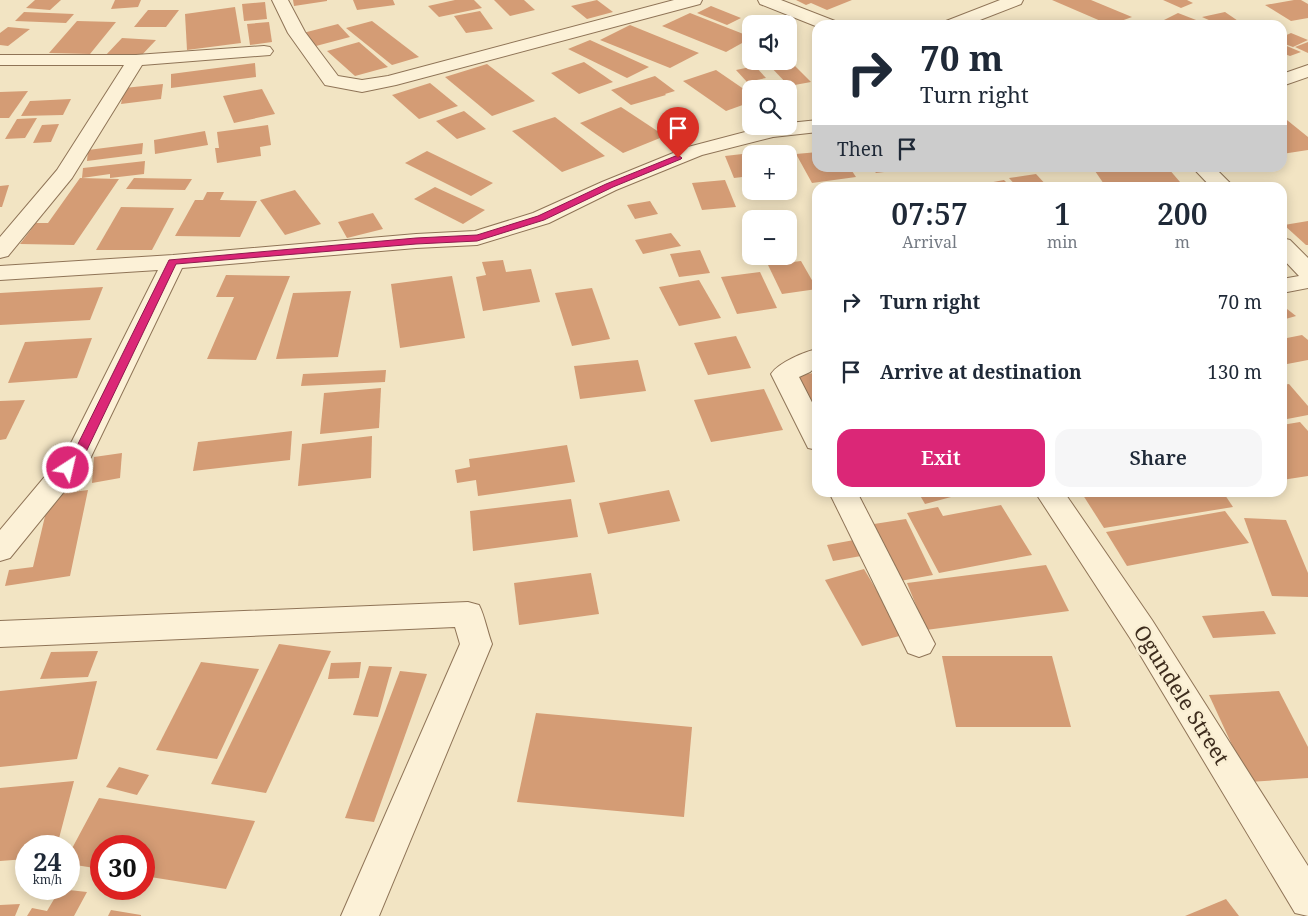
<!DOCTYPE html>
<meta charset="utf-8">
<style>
:root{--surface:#fff;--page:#f6f6f7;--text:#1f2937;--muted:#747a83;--accent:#db2777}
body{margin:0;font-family:"Noto Serif",serif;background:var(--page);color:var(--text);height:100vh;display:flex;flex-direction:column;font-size:19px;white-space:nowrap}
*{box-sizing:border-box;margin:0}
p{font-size:16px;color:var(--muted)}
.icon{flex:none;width:28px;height:28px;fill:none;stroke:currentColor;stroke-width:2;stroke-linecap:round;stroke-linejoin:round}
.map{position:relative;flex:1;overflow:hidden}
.panel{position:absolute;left:812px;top:182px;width:475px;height:315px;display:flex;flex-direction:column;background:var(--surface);border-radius:15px;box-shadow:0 2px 12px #0003}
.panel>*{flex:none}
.top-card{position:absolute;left:812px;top:20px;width:475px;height:152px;border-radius:15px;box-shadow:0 2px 12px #0003;background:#fff;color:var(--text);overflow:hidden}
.fabs{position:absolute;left:742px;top:15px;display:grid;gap:10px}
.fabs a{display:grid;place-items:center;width:55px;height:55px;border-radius:10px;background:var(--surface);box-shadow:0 2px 12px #0003;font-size:25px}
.speed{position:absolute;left:15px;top:835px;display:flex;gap:10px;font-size:25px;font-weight:700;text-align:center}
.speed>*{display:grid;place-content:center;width:65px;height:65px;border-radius:50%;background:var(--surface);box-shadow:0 2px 12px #0003;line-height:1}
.speed small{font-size:12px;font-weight:400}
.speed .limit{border:8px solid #d22;background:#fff;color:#111}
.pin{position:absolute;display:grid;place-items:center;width:42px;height:42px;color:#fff;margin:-51px -21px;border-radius:50% 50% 50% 0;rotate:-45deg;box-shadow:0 0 5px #0007}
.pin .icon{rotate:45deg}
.me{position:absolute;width:55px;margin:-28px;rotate:35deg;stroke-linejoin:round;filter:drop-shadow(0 0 4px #0008)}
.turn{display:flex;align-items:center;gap:18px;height:105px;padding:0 25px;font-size:22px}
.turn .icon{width:65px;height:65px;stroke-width:2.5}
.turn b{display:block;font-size:35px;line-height:42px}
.then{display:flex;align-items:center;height:48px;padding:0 25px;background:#0003;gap:10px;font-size:19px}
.eta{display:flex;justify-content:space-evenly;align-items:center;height:85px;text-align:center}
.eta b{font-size:30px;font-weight:600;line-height:35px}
.action{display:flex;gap:10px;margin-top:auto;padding:10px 25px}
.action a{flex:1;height:58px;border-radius:15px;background:var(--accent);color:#fff;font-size:20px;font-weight:600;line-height:58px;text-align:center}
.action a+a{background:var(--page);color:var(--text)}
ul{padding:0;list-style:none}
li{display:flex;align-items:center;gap:15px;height:70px;padding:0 25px}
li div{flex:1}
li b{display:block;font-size:19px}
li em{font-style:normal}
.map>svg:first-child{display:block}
.building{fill:#d49c75}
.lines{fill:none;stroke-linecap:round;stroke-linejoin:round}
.street-casing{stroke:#8f7457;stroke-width:2}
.street{fill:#fcf1d7;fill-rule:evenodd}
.route{fill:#db2777;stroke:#8e194d}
.labels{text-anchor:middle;stroke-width:5;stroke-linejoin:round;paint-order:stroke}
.near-street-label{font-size:21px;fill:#3d2c1d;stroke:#f9eed3}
</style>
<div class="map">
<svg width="1308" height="916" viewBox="0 0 1308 916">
<rect width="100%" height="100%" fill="#f2e4c3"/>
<!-- building -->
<g class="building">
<polygon points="35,0 61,0 50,10 26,8"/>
<polygon points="115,0 141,0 138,7 111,9"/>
<polygon points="293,0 327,0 327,1 294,6"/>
<polygon points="353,0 393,0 395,5 357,10"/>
<polygon points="455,0 474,0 482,8 439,17 428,6"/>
<polygon points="494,0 524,0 535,10 510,16"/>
<polygon points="597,0 613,12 587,19 571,6"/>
<polygon points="796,0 852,0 827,10 811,3 806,5"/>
<polygon points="1052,0 1091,0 1132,17 1110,25"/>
<polygon points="1163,0 1187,0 1193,3 1181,8"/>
<polygon points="1294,0 1301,0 1308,4 1308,18 1291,21 1265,5"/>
<polygon points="265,2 267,19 244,21 242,4"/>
<polygon points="711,6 741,18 727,25 697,13"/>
<polygon points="235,7 241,43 187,50 185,14"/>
<polygon points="148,10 179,10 166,27 134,27"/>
<polygon points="480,11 493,29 466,33 454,16"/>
<polygon points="24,12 74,14 66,23 15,21"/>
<polygon points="1225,12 1244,25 1220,25 1202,17"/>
<polygon points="690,13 751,37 751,38 726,52 662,26"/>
<polygon points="1178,13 1209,25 1169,25 1160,22"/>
<polygon points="77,21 116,22 90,54 49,53"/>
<polygon points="372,21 419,57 392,65 346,28"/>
<polygon points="269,22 272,42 250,45 247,24"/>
<polygon points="338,24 350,37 316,46 303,33"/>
<polygon points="630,25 699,53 670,68 600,40"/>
<polygon points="8,27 30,29 8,46 0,45 0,33"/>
<polygon points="1291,33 1308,40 1293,47 1282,43 1282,37"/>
<polygon points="122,38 156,40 139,58 105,56"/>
<polygon points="590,40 649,67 627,78 568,49"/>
<polygon points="359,42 388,67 355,76 327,51"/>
<polygon points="1308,42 1308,53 1295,47"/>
<polygon points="1282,44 1301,52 1290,56 1282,53"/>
<polygon points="789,60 811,82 789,86 767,63"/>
<polygon points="584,62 613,82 579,94 551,73"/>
<polygon points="255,63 256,77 171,88 171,74"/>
<polygon points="487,64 535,101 492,116 445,77"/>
<polygon points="755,66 766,78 747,82 736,70"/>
<polygon points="716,70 751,94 751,102 726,111 683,81"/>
<polygon points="655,76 675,91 665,94 666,95 631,105 611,90"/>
<polygon points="766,81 776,89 753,89 748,85"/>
<polygon points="430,83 458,106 419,119 392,95"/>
<polygon points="163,84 161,99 121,104 124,88"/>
<polygon points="262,89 275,114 234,123 223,96"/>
<polygon points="28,91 9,118 0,118 0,92"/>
<polygon points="71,99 63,115 21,116 30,101"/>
<polygon points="621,107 665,136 623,153 580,123"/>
<polygon points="464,111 486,129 457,139 436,121"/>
<polygon points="1282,116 1308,137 1308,150 1282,154"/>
<polygon points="555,117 605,156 562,172 512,131"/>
<polygon points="37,118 25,138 5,139 17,119"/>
<polygon points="59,124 51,142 33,143 42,125"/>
<polygon points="268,125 271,145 260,147 261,156 217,163 215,148 219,148 217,132"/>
<polygon points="205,131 208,145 155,154 154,140"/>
<polygon points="143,143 142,154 87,161 88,150"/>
<polygon points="427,151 493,183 471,196 405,163"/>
<polygon points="818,152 818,168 850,168 856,177 812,183 796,154"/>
<polygon points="751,153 751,176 734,178 725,156"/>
<polygon points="145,161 144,174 110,178 110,174 82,178 83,168"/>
<polygon points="872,168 908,168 908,169 876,173"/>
<polygon points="1149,168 1168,168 1180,182 1106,187 1095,171"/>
<polygon points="1036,174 1049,188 1018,188 1009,178"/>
<polygon points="80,178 119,179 74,245 20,244 36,223 48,223"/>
<polygon points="134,178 192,179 185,190 126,189"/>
<polygon points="725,180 736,207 702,210 692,183"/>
<polygon points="1004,180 1012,188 967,188 967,187"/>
<polygon points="9,185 2,207 0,207 0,186"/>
<polygon points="435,187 485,210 463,224 414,199"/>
<polygon points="295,190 321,224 285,235 260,200"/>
<polygon points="207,192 224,192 220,200 257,201 240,237 175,236 195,200 203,200"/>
<polygon points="650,201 658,214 635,219 627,205"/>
<polygon points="121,207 174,208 152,250 96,250"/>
<polygon points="373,213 383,229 347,238 338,222"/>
<polygon points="1308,221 1308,245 1306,245 1284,225"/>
<polygon points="671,233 681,246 643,254 635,240"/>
<polygon points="700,250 710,273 679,277 670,254"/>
<polygon points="503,260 506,272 531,269 540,302 483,311 476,277 486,275 482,262"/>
<polygon points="801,261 817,289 782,294 768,265"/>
<polygon points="760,272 777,308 737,314 721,277"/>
<polygon points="226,275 290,276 256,360 207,359 234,297 216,297"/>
<polygon points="452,276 465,338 400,348 391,284"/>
<polygon points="699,280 721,318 679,326 659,287"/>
<polygon points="103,287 90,320 0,325 0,293"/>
<polygon points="592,288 610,339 572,346 555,293"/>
<polygon points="351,291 338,357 276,359 293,293"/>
<polygon points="1282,305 1296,316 1282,320"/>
<polygon points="1302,335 1308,340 1308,360 1282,365 1282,339"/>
<polygon points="736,336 751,368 708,375 694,343"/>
<polygon points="92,338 77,378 8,383 25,342"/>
<polygon points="638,360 646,391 580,399 574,366"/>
<polygon points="386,370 385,382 301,386 303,374"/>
<polygon points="818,372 818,401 806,403 793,377"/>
<polygon points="1289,384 1308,406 1308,415 1282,420 1282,385"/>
<polygon points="381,388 379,428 320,434 324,393"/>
<polygon points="764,389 783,430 711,442 694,400"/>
<polygon points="25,400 6,439 0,440 0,401"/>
<polygon points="1300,422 1308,431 1308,476 1282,480 1282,425"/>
<polygon points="292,431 290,460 193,471 198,442"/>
<polygon points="372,436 371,478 298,486 302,444"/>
<polygon points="567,445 575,482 478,496 476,480 457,483 455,470 470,467 469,459"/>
<polygon points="122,453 120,478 92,483 94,457"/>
<polygon points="88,490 70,576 5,586 9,570 33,567 50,495"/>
<polygon points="669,490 680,521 608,534 599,503"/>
<polygon points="918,492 966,492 966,493 925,504"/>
<polygon points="1081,492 1223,492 1233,507 1104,528"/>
<polygon points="571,499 578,537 473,551 470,511"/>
<polygon points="1001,505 1032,555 939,573 907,513 938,507 943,516"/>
<polygon points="1225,511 1249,543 1127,566 1106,532"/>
<polygon points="1244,518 1286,520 1308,573 1308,597 1272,596"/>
<polygon points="906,519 933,575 900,581 874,524"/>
<polygon points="854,540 861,556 833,561 827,545"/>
<polygon points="1046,565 1069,611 926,630 907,583"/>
<polygon points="864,569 903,635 862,646 825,580"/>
<polygon points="591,573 599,614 519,625 514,583"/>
<polygon points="1264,611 1276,634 1213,638 1202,616"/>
<polygon points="279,644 331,651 266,793 211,784"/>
<polygon points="98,651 88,677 40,679 51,652"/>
<polygon points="942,656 1052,656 1071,727 956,727"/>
<polygon points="201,662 259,669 217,759 156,750"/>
<polygon points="361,662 359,678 328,679 331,663"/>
<polygon points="369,666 392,667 378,717 353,715"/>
<polygon points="400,671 427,674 374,822 345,818"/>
<polygon points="97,681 77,759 0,767 0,691"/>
<polygon points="1279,691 1308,747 1308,778 1249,782 1209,695"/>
<polygon points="536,713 692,727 684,817 517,802"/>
<polygon points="119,767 149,775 137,795 106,787"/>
<polygon points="74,781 57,846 26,846 26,859 0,861 0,788"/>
<polygon points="99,798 255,821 226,889 144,876 144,846 101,846 101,869 69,864 69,854"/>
<polygon points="60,889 87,892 74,916 27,916 32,908 47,911"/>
<polygon points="1226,899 1239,916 1185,916"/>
<polygon points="20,904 15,916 0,916 0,905"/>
<polygon points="111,910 141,915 141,916 108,916"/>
</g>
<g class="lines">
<defs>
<g id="street">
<polygon points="272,0 288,0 305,32 338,76 362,80 388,76 674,0 702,0 700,4 396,85 362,92 325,85 288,33"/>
<polygon points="758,0 781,0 835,21 838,25 818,25 818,27 760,4"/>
<polygon points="1000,0 1023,0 1021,4 967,25 943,25 946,21"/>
<polygon points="264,46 270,47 273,51 270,55 142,65 72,178 8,256 0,258 0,237 57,170 124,65 0,65 0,55 136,55"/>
<polygon points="1308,65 1308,77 1282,86 1282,74"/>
<polygon points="818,120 818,132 773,137 702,155 616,190 549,223 477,245 416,248 182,268 89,461 10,558 0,561 0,530 68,449 158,270 0,280 0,266 173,255 416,234 475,231 533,213 602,182 688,147 768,126 789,126 789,123"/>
<polygon points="1193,168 1215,168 1235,188 1212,188"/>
<polygon points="1282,238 1290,240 1308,258 1308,288 1282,293 1282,279 1299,276 1282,258"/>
<path d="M 818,349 L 818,365 L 810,372 L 799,377 L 818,414 L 818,450 L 808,448 L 771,374 C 778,363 805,351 818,349 Z"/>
<polygon points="829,492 857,492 935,644 930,653 919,657 908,653"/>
<polygon points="1035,492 1064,492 1152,620 1308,866 1308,916 1295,913 1130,638"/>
<path d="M 468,602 L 479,605 C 485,617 487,631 492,644 L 379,916 L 341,916 L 460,644 L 455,627 L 0,647 L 0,621 Z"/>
</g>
</defs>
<!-- street casing -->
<use href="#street" class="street-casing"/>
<!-- street -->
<use href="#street" class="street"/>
</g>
<!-- route -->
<polygon class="route" points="678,155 682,158 681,159 613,187 544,220 477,241 416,244 176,264 85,454 72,470 68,472 62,468 74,452 169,260 416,238 477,235 538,216 606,184"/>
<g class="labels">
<!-- near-street labels -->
<g class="near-street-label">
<text transform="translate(1181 695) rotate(58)" y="7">Ogundele Street</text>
</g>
</g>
</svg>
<div class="fabs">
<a><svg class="icon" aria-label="sound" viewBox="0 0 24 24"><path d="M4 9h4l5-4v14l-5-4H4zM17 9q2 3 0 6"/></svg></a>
<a><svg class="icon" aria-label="search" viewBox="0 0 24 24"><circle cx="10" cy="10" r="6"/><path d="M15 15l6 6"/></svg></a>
<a>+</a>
<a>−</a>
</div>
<div class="speed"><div>24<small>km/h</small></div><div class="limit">30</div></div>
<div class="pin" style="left:678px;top:158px;background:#d93025"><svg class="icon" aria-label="arrive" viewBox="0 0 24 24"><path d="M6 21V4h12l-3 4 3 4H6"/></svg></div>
<svg class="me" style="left:68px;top:468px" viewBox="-20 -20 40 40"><circle r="17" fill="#db2777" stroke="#fff" stroke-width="3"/><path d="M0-11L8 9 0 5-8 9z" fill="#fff"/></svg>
<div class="top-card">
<div class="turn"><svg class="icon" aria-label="right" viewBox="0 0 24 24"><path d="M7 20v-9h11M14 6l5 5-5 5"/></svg><div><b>70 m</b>Turn right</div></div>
<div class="then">Then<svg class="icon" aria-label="arrive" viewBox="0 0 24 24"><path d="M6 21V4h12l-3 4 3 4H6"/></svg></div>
</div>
<section class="panel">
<div class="eta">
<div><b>07:57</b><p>Arrival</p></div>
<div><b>1</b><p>min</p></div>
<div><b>200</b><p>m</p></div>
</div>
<ul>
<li><svg class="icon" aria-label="right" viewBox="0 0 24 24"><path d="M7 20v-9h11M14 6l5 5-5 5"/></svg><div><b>Turn right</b></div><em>70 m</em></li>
<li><svg class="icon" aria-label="arrive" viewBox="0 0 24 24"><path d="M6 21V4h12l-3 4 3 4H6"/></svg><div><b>Arrive at destination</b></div><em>130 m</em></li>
</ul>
<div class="action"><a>Exit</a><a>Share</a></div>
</section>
</div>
